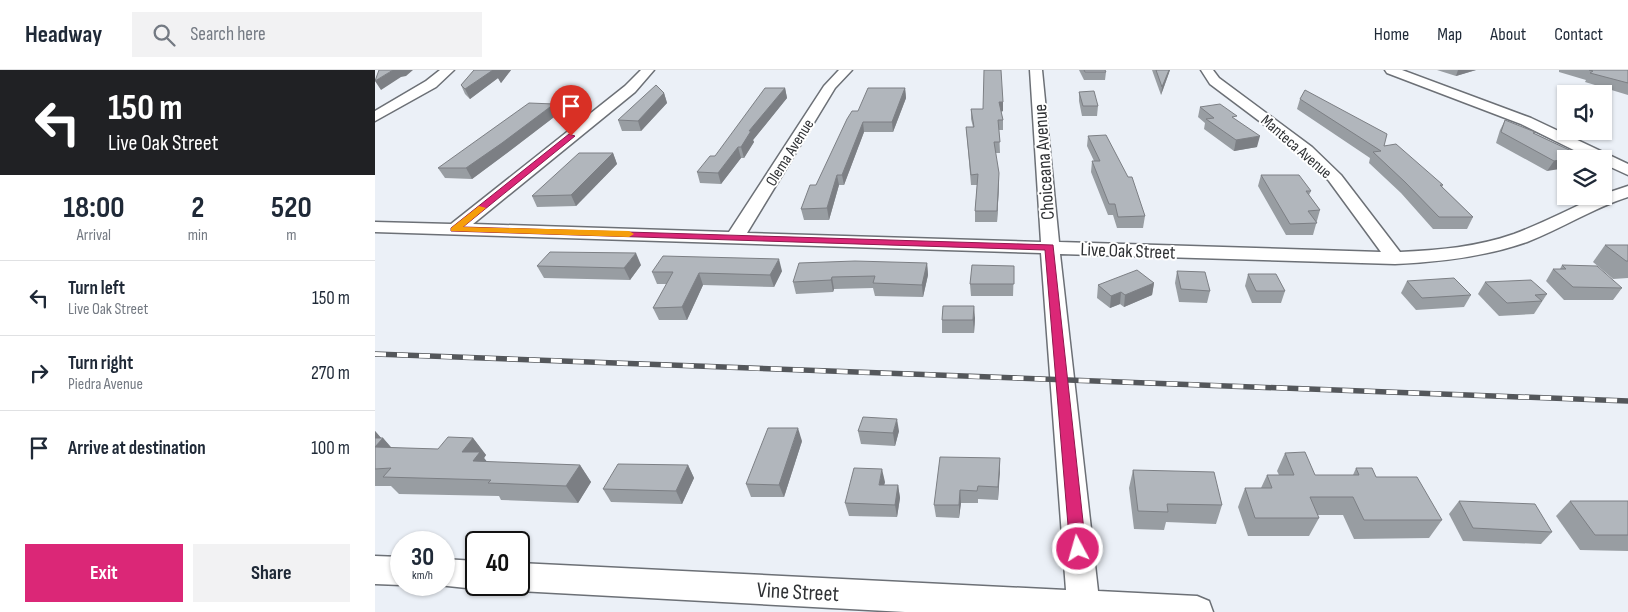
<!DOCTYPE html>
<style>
:root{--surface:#fff;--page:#f2f2f3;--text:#1f2937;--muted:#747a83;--line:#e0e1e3;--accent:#db2777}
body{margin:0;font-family:"Sofia Sans Condensed",sans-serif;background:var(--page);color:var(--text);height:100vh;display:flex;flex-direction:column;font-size:19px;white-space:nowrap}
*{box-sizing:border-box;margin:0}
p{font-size:16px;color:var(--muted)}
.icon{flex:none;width:28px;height:28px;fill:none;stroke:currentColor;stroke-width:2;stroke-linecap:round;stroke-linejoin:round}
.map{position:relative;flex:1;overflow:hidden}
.side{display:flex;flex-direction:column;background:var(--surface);width:375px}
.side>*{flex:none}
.guide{background:#202124;color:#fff;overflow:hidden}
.controls{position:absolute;left:1182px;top:15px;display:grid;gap:10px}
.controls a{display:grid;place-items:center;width:55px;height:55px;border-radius:0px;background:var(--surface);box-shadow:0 1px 4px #0004;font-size:25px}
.speed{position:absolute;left:15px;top:461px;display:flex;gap:10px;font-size:25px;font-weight:700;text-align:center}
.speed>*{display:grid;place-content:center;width:65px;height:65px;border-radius:50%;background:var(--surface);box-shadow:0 1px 4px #0004;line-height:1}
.speed small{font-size:12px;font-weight:400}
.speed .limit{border:2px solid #111;border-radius:8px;background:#fff;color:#111}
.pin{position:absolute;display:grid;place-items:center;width:42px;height:42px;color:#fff;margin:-51px -21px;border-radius:50% 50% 50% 0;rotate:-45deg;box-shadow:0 0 5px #0007}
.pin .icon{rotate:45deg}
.me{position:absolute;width:55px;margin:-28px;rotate:354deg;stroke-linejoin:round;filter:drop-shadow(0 0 4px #0008)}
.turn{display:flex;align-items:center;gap:18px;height:105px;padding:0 25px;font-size:22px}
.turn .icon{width:65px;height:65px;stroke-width:2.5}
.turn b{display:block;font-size:35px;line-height:42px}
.eta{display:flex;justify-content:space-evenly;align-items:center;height:85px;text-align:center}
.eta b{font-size:30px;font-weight:700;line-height:35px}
.primary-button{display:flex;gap:10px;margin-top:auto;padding:10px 25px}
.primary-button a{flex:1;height:58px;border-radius:0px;background:var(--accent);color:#fff;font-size:20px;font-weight:700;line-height:58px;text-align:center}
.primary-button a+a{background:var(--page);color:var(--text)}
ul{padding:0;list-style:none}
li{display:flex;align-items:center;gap:15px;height:75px;padding:0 25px;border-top:1px solid var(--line)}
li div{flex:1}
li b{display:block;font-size:19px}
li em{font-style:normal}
header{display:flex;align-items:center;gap:30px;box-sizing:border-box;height:70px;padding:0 25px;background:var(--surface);border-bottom:1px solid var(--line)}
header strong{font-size:24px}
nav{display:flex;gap:28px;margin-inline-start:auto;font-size:18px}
.search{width:350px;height:45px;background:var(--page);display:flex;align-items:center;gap:12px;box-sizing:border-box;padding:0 18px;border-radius:0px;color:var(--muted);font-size:19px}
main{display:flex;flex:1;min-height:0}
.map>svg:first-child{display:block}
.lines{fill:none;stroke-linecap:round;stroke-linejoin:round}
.minor-casing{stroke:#6c7076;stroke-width:3}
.minor{fill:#fff;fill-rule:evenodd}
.rail-casing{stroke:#54575b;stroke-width:5.5}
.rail{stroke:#fff;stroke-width:4;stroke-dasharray:11;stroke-linecap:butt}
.wall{fill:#989da2}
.shaded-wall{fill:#7c7f84}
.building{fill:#b1b6bc;stroke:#7c7f84}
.route{fill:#db2777;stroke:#8e194d}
.slow{fill:#f59e0b}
.labels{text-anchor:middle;stroke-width:4;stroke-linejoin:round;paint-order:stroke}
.far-street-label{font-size:16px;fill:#2f3134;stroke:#fff}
.street-label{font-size:19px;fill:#2f3134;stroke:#fff}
.near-street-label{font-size:22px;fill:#2f3134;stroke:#fff}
</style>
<header>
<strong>Headway</strong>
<div class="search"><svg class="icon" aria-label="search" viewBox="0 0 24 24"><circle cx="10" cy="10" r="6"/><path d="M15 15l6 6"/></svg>Search here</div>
<nav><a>Home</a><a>Map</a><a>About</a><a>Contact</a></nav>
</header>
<main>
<section class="side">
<div class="guide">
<div class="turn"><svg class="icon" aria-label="left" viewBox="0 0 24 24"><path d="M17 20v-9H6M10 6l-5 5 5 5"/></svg><div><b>150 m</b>Live Oak Street</div></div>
</div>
<div class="eta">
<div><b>18:00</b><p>Arrival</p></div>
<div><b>2</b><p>min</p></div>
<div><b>520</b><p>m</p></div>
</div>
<ul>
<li><svg class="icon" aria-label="left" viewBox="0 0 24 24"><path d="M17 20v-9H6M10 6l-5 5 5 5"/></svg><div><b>Turn left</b><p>Live Oak Street</p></div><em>150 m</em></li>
<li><svg class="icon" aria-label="right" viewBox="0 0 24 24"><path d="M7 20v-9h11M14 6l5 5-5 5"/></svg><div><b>Turn right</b><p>Piedra Avenue</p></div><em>270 m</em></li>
<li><svg class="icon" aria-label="arrive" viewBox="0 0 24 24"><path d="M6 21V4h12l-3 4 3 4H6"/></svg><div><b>Arrive at destination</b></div><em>100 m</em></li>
</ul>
<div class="primary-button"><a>Exit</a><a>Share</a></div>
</section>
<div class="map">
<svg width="1253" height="542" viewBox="0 0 1253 542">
<rect width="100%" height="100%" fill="#ebf0f7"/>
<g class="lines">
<defs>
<g id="minor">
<polygon points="65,0 79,0 61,17 0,51 0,41 51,11"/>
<path d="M 266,0 L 279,0 L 260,22 L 98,154 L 354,162 L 449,16 L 464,0 L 477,0 L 460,18 L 372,163 L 666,172 L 655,0 L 667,0 L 684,172 L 1006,182 L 954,111 L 927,83 L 835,14 L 826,0 L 838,0 L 844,8 L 937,77 L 966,105 L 1025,182 C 1064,180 1102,177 1139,164 C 1168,153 1195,139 1223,126 L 1229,126 L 1229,124 L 1253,116 L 1253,127 C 1218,138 1186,159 1152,172 C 1109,187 1065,192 1020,194 L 685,184 L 723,521 L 822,526 L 834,531 L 838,542 L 530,542 L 144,521 L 132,515 L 144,515 L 144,493 L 691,520 L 666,183 L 0,162 L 0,152 L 76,154 L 250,16 Z"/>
<polygon points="1010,0 1027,0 1156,48 1253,94 1253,105 1229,94 1229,89 1217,89 1146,54 1012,3"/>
<polygon points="0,486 26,487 26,515 0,514"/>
<polygon points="69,489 101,491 101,515 112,515 101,519 63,515 69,515"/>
</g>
</defs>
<!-- minor casing -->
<use href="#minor" class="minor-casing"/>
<!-- minor -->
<use href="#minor" class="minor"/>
<defs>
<polyline id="rail" points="0,284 1253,331"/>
</defs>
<!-- rail casing -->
<use href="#rail" class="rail-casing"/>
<!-- rail -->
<use href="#rail" class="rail"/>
</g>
<!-- wall -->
<g class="wall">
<polygon points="99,0 136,0 126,13 123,8 95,29 90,24 86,15"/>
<polygon points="704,0 730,0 731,2 730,10 709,10"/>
<polygon points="777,0 795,0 786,25"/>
<polygon points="1062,0 1101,0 1081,6"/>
<polygon points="1184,0 1253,0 1253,25 1210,12 1211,10 1184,2"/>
<polygon points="410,18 412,28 378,70 379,72 369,88 366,88 346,114 325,113 322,102 340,86"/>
<polygon points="530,18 531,28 518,62 489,62 469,115 464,115 454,150 429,150 426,139 441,115 483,41"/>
<polygon points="704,22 723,36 722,46 707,46 704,31"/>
<polygon points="289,23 292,33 266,61 247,61 243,50"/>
<polygon points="925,29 1009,76 1068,115 1067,117 1098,147 1092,159 1058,159 1026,123 994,93 995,88 922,39"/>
<polygon points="628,32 628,41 626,42 628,50 628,60 624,60 625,83 620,83 624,114 622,152 600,152 600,141 602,115 596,115 591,57 598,57 596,49 596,39 608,39"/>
<polygon points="825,37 861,50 882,77 859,81 829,59 830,53 823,47"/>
<polygon points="183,44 132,83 97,109 70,108 63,98"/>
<polygon points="1130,50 1159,63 1207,86 1205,89 1191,89 1172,101 1121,73 1125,60"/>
<polygon points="713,66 753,107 770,146 768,158 742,158 738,145 733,145 716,102 717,91 719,91 712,76"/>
<polygon points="238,83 242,94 201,136 162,137 157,126"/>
<polygon points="886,105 936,121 934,125 945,140 938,165 911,165 883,116"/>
<polygon points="1230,175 1253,175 1253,208 1238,209 1218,192"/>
<polygon points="552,193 553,205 548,227 500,226 498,218 459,219 458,222 421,224 418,212"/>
<polygon points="266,195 255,210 169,208 162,196"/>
<polygon points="1187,195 1247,218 1238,230 1189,230 1171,211 1178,199 1185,199"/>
<polygon points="639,196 638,226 596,226 595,214"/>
<polygon points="407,201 399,217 328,215 312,250 284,250 278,238 292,214 282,214 277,202"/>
<polygon points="802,201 835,221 832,233 804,232 800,213"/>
<polygon points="873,204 910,221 906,233 877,233 870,216"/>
<polygon points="1032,211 1096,225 1089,237 1041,240 1026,223"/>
<polygon points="1110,212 1172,224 1159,244 1124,246 1103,224"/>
<polygon points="779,213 777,225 749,237 745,234 735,238 722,228 723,215"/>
<polygon points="600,248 599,263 567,263 567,250"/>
<polygon points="0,361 6,368 8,368 16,378 63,379 98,368 111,385 109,388 112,392 205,395 216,412 203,433 126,430 124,426 24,424 16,416 0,416"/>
<polygon points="483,361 524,361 520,376 486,374"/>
<polygon points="427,371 409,427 376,427 371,414"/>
<polygon points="910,383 940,405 978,405 981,398 1001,407 1067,450 1054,468 979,469 968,445 942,445 944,448 934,466 873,466 863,437 870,418 886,418 892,405 904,405 902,401"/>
<polygon points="625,388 623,430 603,429 603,433 586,433 584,448 561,447 559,435"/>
<polygon points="313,395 319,408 307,434 236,432 228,419"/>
<polygon points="758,400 847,435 841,454 791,452 789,460 759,459 754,418"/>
<polygon points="510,412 509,415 523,415 525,428 522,447 474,446 470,433"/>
<polygon points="1084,431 1177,462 1166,474 1088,471 1074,444"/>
<polygon points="1195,431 1253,431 1253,481 1205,480 1181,446"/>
</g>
<!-- shaded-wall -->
<g class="shaded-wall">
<polygon points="18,0 38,0 31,6 26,7 6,20 0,11"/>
<polygon points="118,0 136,0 126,13 123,8 95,29 90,19"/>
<polygon points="794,0 795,0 786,25 787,17"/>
<polygon points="1083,0 1101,0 1081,6"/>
<polygon points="410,18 412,28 378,70 379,72 369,88 366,77 374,61"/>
<polygon points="530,18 531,28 518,62 517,52"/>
<polygon points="289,23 292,33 266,61 263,51"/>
<polygon points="624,32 628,32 628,41 624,42"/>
<polygon points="179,34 183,44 132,83 97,109 91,98"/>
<polygon points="488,52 489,62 469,115 467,105"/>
<polygon points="885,66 882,77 859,81 861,70"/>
<polygon points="363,77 366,88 346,114 343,103"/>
<polygon points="238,83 242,94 201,136 196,125"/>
<polygon points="1207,86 1205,89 1191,89 1191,98 1172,101 1179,91"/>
<polygon points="624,103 624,114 622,152 622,141"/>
<polygon points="462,105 464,115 454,150 452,138"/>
<polygon points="261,183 266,195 255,210 249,198"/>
<polygon points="404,189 407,201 399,217 395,205"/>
<polygon points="552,193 553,205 548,227 547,215"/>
<polygon points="324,203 328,215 312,250 307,237"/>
<polygon points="457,207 459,219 458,222 456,210"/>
<polygon points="779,213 777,225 749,237 750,225"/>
<polygon points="746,222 745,234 735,238 736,226"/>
<polygon points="599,236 600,248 599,263 598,250"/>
<polygon points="522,349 524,361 520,376 518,363"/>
<polygon points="423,358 427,371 409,427 404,415"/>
<polygon points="0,361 7,369 8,368 23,385 0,377"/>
<polygon points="98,368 111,385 109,388 118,399 112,408 87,382"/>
<polygon points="625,388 625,401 623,430 623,417"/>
<polygon points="205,395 216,412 203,433 191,416"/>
<polygon points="313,395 319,408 307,434 301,421"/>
<polygon points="507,399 510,412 506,427 504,415"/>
<polygon points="523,415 525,428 522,447 520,435"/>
<polygon points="585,420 586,433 584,448 584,435"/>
</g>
<!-- building -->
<g class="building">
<polygon points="4,0 18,0 0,11"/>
<polygon points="99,0 118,0 90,19 86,15"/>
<polygon points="609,0 626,0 628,32 624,32 628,50 623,50 625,72 619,72 624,103 622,141 600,141 603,104 596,105 591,57 599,57 596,39 608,39"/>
<polygon points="709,0 730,0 731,2 710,2"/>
<polygon points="781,0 794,0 787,17"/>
<polygon points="1214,0 1253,0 1253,13 1215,3 1218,1"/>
<polygon points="281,15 289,23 263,51 243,50"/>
<polygon points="390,18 410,18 374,61 376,61 366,77 363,77 343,103 322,102 335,86 340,86"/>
<polygon points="493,18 530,18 517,52 488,52 467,105 462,105 452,138 426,139 435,115 441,115 472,49 477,41 483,41"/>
<polygon points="930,20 1012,64 1009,76 1021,74 1068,115 1065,115 1098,147 1064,147 1030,112 998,82 1006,81 925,29"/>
<polygon points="719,21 723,36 708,36 704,22"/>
<polygon points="154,33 179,34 127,73 91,98 63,98"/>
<polygon points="845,34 862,46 857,47 885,66 861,70 831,49 839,48 825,37"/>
<polygon points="1130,50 1160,62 1158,63 1207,86 1179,91 1126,62"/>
<polygon points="731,65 753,107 757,107 770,146 743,147 740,134 734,134 717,91 725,91 713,66"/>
<polygon points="204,83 238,83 196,125 157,126"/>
<polygon points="886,105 924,105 936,121 931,121 945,140 933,141 942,153 915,154"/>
<polygon points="1230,175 1253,175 1253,191 1251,191"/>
<polygon points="175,182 261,183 249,198 162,196"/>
<polygon points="288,186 404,189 395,205 324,203 307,237 278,238 298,202 277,202"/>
<polygon points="480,191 552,193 547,215 498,213 500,206 457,207 456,210 418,212 424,193"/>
<polygon points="597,195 639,196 639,214 595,214"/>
<polygon points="1187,195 1222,196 1247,218 1198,217 1178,199 1191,199"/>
<polygon points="762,200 779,213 750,225 746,222 736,226 723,215"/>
<polygon points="802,201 830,202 835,221 806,219"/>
<polygon points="873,204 901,204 910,221 881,221"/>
<polygon points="1079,208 1096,225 1047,228 1032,211"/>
<polygon points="1156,210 1172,224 1160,225 1167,231 1132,233 1110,212"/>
<polygon points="568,236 599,236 598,250 567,250"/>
<polygon points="488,347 522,349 518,363 483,361"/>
<polygon points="393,358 423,358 404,415 371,414"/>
<polygon points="73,367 98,368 87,382 105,382 98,391 205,395 191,416 113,413 116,410 8,407 16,398 0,399 0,368 8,368 0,377 63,379"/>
<polygon points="930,382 940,405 984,405 981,398 997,398 1001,407 1042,407 1067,450 989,450 978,427 935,427 944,448 880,448 870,418 897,418 892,405 919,405 910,383"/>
<polygon points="565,387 625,388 623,417 603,416 602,421 585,420 584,435 559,435"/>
<polygon points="243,394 313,395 301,421 228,419"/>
<polygon points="479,398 507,399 504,415 523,415 520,435 470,433"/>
<polygon points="758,400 839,402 847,435 792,434 793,442 763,441"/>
<polygon points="1084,431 1160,434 1177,462 1098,458"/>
<polygon points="1195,431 1253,431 1253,465 1220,465"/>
</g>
<!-- route -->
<polygon class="route" points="194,64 200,66 88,157 678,175 711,479 708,484 703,486 697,484 695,479 670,180 76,161 76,158"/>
<!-- slow -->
<polygon class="slow" points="104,136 111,138 88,157 254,161 259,164 254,167 76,161 76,158"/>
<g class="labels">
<!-- far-street labels -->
<g class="far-street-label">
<text transform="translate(922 76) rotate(41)" y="6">Manteca Avenue</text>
<text transform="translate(414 82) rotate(-58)" y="6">Olema Avenue</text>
</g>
<!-- street labels -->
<g class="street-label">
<text transform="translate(668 92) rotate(-94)" y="7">Choiceana Avenue</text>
<text transform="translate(753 180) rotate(2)" y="7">Live Oak Street</text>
</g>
<!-- near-street labels -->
<g class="near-street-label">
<text transform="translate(423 521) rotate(3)" y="8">Vine Street</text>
</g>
</g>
</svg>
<div class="controls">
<a><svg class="icon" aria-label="sound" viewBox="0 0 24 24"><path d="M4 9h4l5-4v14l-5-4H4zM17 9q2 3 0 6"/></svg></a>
<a><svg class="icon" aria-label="layers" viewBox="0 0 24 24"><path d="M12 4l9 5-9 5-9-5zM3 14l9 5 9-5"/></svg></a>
</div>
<div class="speed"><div>30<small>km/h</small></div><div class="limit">40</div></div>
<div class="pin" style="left:196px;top:66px;background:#d93025"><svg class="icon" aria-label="arrive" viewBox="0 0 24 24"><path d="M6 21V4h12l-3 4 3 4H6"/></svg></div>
<svg class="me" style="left:703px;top:479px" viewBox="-20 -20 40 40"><circle r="17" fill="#db2777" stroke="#fff" stroke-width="3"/><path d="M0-11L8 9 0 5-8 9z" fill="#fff"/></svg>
</div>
</main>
